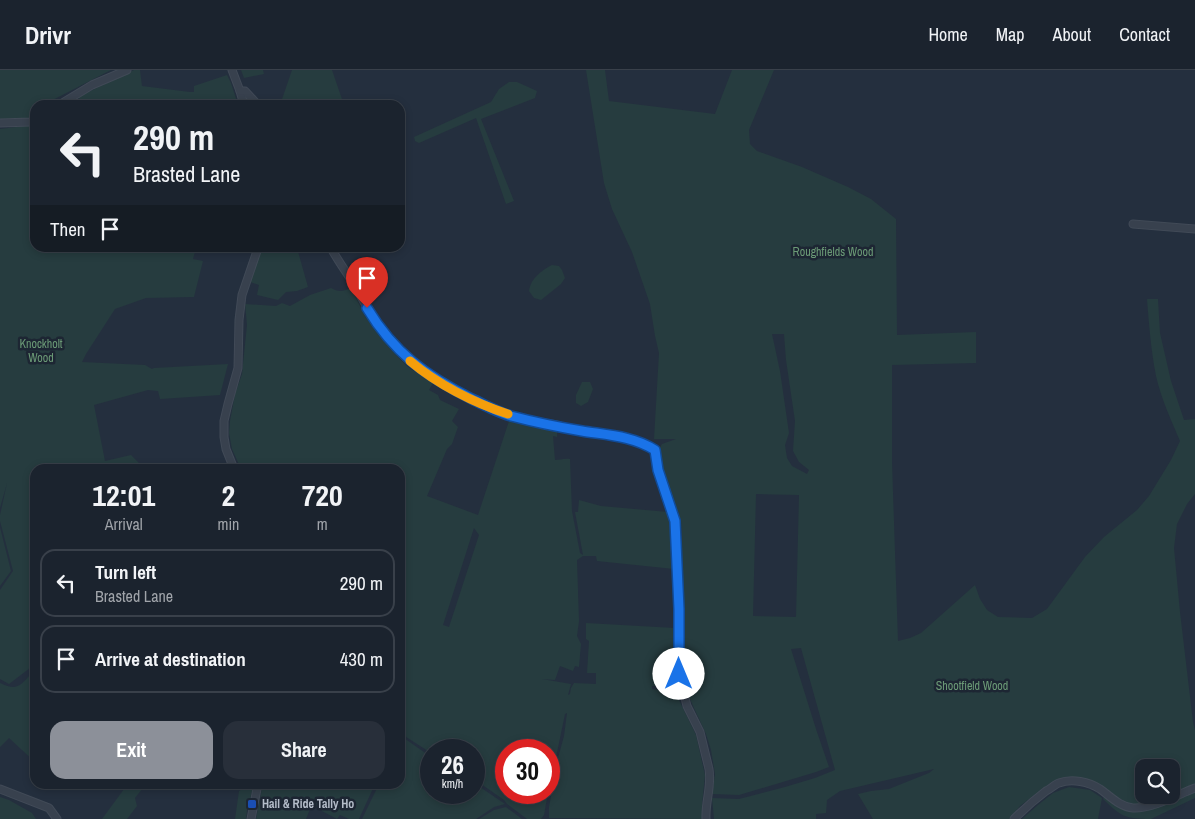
<!DOCTYPE html>
<style>
:root{--surface:#1b232e;--page:#282f3a;--text:#f1f3f6;--muted:#a0a4aa;--line:#39404a;--accent:#8c9099}
body{margin:0;font-family:"Archivo Narrow",sans-serif;background:var(--page);color:var(--text);height:100vh;display:flex;flex-direction:column;font-size:19px;white-space:nowrap}
*{box-sizing:border-box;margin:0}
p{font-size:16px;color:var(--muted)}
.icon{flex:none;width:28px;height:28px;fill:none;stroke:currentColor;stroke-width:2;stroke-linecap:round;stroke-linejoin:round}
.map{position:relative;flex:1;overflow:hidden}
.sheet{position:absolute;left:30px;top:394px;width:375px;height:325px;display:flex;flex-direction:column;background:var(--surface);border-radius:15px;box-shadow:0 2px 8px #0003,0 0 0 1px var(--line)}
.sheet>*{flex:none}
.hud{position:absolute;left:30px;top:30px;width:375px;height:152px;border-radius:15px;box-shadow:0 2px 8px #0003,0 0 0 1px var(--line);background:#1b232e;color:var(--text);overflow:hidden}
.controls{position:absolute;left:1135px;top:689px;display:grid;gap:10px}
.controls a{display:grid;place-items:center;width:45px;height:45px;border-radius:10px;background:var(--surface);box-shadow:0 2px 8px #0003,0 0 0 1px var(--line);font-size:25px}
.speed{position:absolute;left:420px;top:669px;display:flex;gap:10px;font-size:25px;font-weight:700;text-align:center}
.speed>*{display:grid;place-content:center;width:65px;height:65px;border-radius:50%;background:var(--surface);box-shadow:0 2px 8px #0003,0 0 0 1px var(--line);line-height:1}
.speed small{font-size:12px;font-weight:400}
.speed .limit{border:8px solid #d22;background:#fff;color:#111}
.pin{position:absolute;display:grid;place-items:center;width:42px;height:42px;color:#fff;margin:-51px -21px;border-radius:50% 50% 50% 0;rotate:-45deg;box-shadow:0 0 5px #0007}
.pin .icon{rotate:45deg}
.me{position:absolute;width:55px;margin:-28px;rotate:0deg;stroke-linejoin:round;filter:drop-shadow(0 0 4px #0008)}
.turn{display:flex;align-items:center;gap:18px;height:105px;padding:0 20px;font-size:22px}
.turn .icon{width:65px;height:65px;stroke-width:2.5}
.turn b{display:block;font-size:35px;line-height:42px}
.then{display:flex;align-items:center;height:48px;padding:0 20px;background:#0003;gap:10px;font-size:19px}
.eta{display:flex;justify-content:space-evenly;align-items:center;height:85px;text-align:center}
.eta b{font-size:30px;font-weight:700;line-height:35px}
.action{display:flex;gap:10px;margin-top:auto;padding:10px 20px}
.action a{flex:1;height:58px;border-radius:15px;background:var(--accent);color:#fff;font-size:20px;font-weight:700;line-height:58px;text-align:center}
.action a+a{background:var(--page);color:var(--text)}
ul{padding:0;list-style:none}
li{display:flex;align-items:center;gap:15px;height:68px;margin:0 10px 8px;padding:0 10px;border:2px solid var(--line);border-radius:15px}
li div{flex:1}
li b{display:block;font-size:19px}
li em{font-style:normal}
header{display:flex;align-items:center;gap:30px;box-sizing:border-box;height:70px;padding:0 25px;background:var(--surface);border-bottom:1px solid var(--line)}
header strong{font-size:24px}
nav{display:flex;gap:28px;margin-inline-start:auto;font-size:18px}
.map>svg:first-child{display:block}
.green{fill:#263c3f;fill-rule:evenodd}
.lines{fill:none;stroke-linecap:round;stroke-linejoin:round}
.minor-casing{stroke:#414a57;stroke-width:9}
.minor{stroke:#38414e;stroke-width:7}
.route-casing{stroke:#114b97;stroke-width:12}
.route{stroke:#1a73e8;stroke-width:9}
.slow{stroke:#f59e0b;stroke-width:9}
.transit-dot{fill:#1a4fb4;stroke:#1d2633;stroke-width:2}
.labels{text-anchor:middle;stroke-width:5;stroke-linejoin:round;paint-order:stroke}
.park-label{font-size:12px;fill:#6b9a76;stroke:#1d2633}
.poi-label{font-size:12px;font-weight:bold;fill:#b4bcc9;stroke:#1d2633;text-anchor:start}
</style>
<header>
<strong>Drivr</strong>
<nav><a>Home</a><a>Map</a><a>About</a><a>Contact</a></nav>
</header>
<div class="map">
<svg width="1195" height="749" viewBox="0 0 1195 749">
<rect width="100%" height="100%" fill="#242f3e"/>
<!-- green -->
<g class="green">
<polygon points="0,0 111,0 43,35 35,35 35,45 29,48 0,49"/>
<polygon points="134,0 140,0 142,16 190,22 194,22 194,16 227,5 231,13 238,35 84,35 78,27"/>
<polygon points="241,0 263,0 264,4 244,8"/>
<polygon points="292,0 332,0 344,35 280,35"/>
<path d="M 586,0 L 605,0 L 609,31 L 715,44 L 732,0 L 774,0 L 749,60 L 750,74 L 757,81 L 802,97 L 848,117 L 871,129 L 896,149 L 897,265 L 976,262 L 976,293 L 892,295 L 892,392 L 898,571 L 910,568 L 921,563 L 975,515 L 980,529 L 987,540 L 998,547 L 1032,548 L 1047,539 L 1085,487 L 1104,467 L 1137,440 L 1149,426 L 1171,390 L 1180,371 C 1171,350 1161,328 1156,306 C 1151,280 1149,255 1147,229 L 1158,229 L 1160,263 L 1171,311 L 1184,350 L 1195,349 L 1195,424 L 1187,434 L 1177,454 L 1174,478 L 1180,542 L 1193,652 L 1195,660 L 1195,715 L 1171,723 L 1171,698 L 1144,698 L 1144,725 L 1166,725 L 1149,732 L 1134,735 L 1119,730 L 1089,711 L 1074,707 L 1059,709 L 1045,717 L 1020,736 L 1009,749 L 873,749 L 858,724 L 871,721 L 889,719 L 929,703 L 934,699 L 840,721 L 827,730 L 826,743 L 816,744 L 816,749 L 714,749 L 712,728 L 739,729 L 785,717 L 815,708 L 835,700 L 801,578 L 791,579 L 816,659 L 829,697 L 816,702 L 739,725 L 712,724 L 715,704 L 711,680 L 706,664 L 689,627 L 683,593 L 685,568 L 682,536 L 682,466 L 681,451 L 665,407 L 659,379 L 662,374 L 676,369 L 654,369 L 659,283 L 655,266 L 650,234 L 632,182 L 612,139 L 604,113 ZM 772,264 L 784,264 L 786,290 L 795,351 L 793,381 L 799,392 L 809,400 L 807,404 L 792,396 L 787,388 L 785,375 L 789,363 L 780,301 ZM 756,424 L 799,425 L 796,547 L 753,546 Z"/>
<polygon points="509,12 517,12 537,21 535,28 481,49 514,131 506,134 476,48 419,73 415,71 414,67 491,32 499,19"/>
<polygon points="31,55 35,56 35,178 196,178 193,189 203,191 194,227 146,228 115,239 86,284 82,292 145,295 152,299 154,298 228,294 220,325 160,329 158,321 148,320 94,335 105,391 131,385 145,399 35,399 35,601 30,598 9,614 0,609 0,520 13,501 0,451 0,445 7,413 0,438 0,59"/>
<polygon points="273,178 297,178 308,217 297,221 286,222 278,230 257,225 259,215 250,212 260,182 270,180"/>
<path d="M 552,195 L 559,196 L 562,200 L 565,208 L 561,214 L 541,230 L 534,228 L 529,221 C 530,209 542,200 552,195 Z"/>
<path d="M 331,218 C 338,222 343,222 350,218 L 352,220 L 365,246 L 376,261 L 398,287 L 408,297 L 433,313 L 429,320 L 438,325 L 440,330 L 459,339 L 452,351 L 458,357 L 452,374 L 447,379 L 427,426 L 478,445 L 510,348 L 557,361 L 557,367 L 553,366 L 555,390 C 560,390 564,388 570,389 L 572,441 L 580,483 L 583,485 L 575,442 L 578,442 L 579,430 L 601,436 L 668,442 L 674,499 L 597,491 L 596,486 L 583,486 L 577,490 L 579,551 L 577,566 L 581,574 L 579,597 L 575,596 L 573,601 L 560,596 L 555,610 L 542,609 L 571,614 L 568,625 L 570,624 L 571,618 L 574,613 L 596,614 L 596,603 L 587,603 L 589,571 L 586,569 L 586,553 L 675,558 L 676,616 L 652,616 L 652,619 L 678,622 L 678,628 L 696,665 L 705,705 L 702,735 L 702,749 L 549,748 L 549,737 L 558,688 L 564,666 L 567,643 L 565,644 L 549,721 L 549,680 L 506,680 L 506,722 L 548,723 L 544,745 L 541,749 L 527,749 L 507,734 L 504,730 L 474,709 L 474,680 L 431,680 L 431,683 L 400,663 L 400,399 L 241,399 L 232,379 L 229,363 L 230,351 L 235,324 L 242,304 L 247,255 L 245,234 L 276,236 L 282,233 L 290,236 L 310,225 ZM 474,458 L 479,465 L 449,557 L 443,555 Z"/>
<polygon points="582,312 590,312 593,319 588,332 581,336 576,333 576,325"/>
<polygon points="0,457 11,501 0,516"/>
<path d="M 31,604 L 35,607 L 35,692 L 9,668 L 0,677 L 0,613 C 17,621 20,616 31,604 Z"/>
<polygon points="401,666 431,687 431,722 474,722 474,713 505,734 494,737 476,749 362,749 379,714 400,714"/>
<polygon points="127,714 146,714 135,728 137,736 127,749 102,749 127,715"/>
<polygon points="249,714 254,714 247,740 246,749 235,749 239,721"/>
<polygon points="263,714 375,714 359,749 349,749 340,745 337,749 322,741 322,739 312,734 306,749 256,749"/>
<polygon points="1069,717 1090,720 1102,728 1098,749 1022,749 1038,735 1053,723"/>
<path d="M 1195,721 L 1195,728 L 1151,749 C 1124,749 1121,746 1103,729 L 1105,725 L 1128,740 Z"/>
<polygon points="0,727 9,730 32,743 36,749 0,749"/>
<polygon points="506,737 522,749 479,749 494,740"/>
</g>
<g class="lines">
<defs>
<g id="minor">
<polyline points="232,0 240,21 244,35"/>
<polyline points="240,21 245,21 258,35"/>
<polyline points="59,35 92,15 127,0"/>
<polyline points="0,53 31,52 35,49"/>
<polyline points="1133,154 1195,159"/>
<path d="M 331,178 C 338,191 347,203 355,216 C 369,241 382,265 403,285 C 423,304 448,317 473,329 C 485,335 496,341 508,345 C 523,350 540,352 556,355 C 565,357 573,360 582,361 C 608,365 633,366 655,380 L 658,400 L 675,451 L 679,539 L 679,604 L 687,636 L 700,662 L 709,699 C 712,716 705,732 706,749"/>
<polyline points="234,399 226,379 224,367 224,351 228,334 238,298 239,250 242,225 258,178"/>
<polyline points="0,719 49,738 57,749"/>
<polyline points="251,749 258,714"/>
<path d="M 1014,749 C 1025,738 1034,730 1046,721 C 1051,719 1055,714 1059,713 C 1072,708 1089,712 1100,719 C 1110,726 1120,737 1133,738 C 1152,739 1177,725 1195,718"/>
</g>
</defs>
<!-- minor casing -->
<use href="#minor" class="minor-casing"/>
<!-- minor -->
<use href="#minor" class="minor"/>
</g>
<g class="lines">
<defs>
<path id="route" d="M 367,238 C 394,283 426,306 472,329 C 485,335 497,342 511,346 C 534,352 558,357 582,361 C 607,365 633,366 655,380 L 658,400 L 675,451 L 679,539 L 679,604"/>
</defs>
<!-- route casing -->
<use href="#route" class="route-casing"/>
<!-- route -->
<use href="#route" class="route"/>
<!-- slow -->
<path class="slow" d="M 410,291 C 437,314 474,333 508,344"/>
</g>
<!-- markers -->
<rect class="transit-dot" x="247" y="729" width="10" height="10" rx="2.5"/>
<g class="labels">
<!-- park labels -->
<g class="park-label">
<text x="833" y="186">Roughfields Wood</text>
<text x="41" y="278">Knockholt<tspan x="41" dy="14">Wood</tspan></text>
<text x="972" y="620">Shootfield Wood</text>
</g>
<!-- poi labels -->
<g class="poi-label">
<text x="262" y="738">Hail &amp; Ride Tally Ho</text>
</g>
</g>
</svg>
<div class="controls">
<a><svg class="icon" aria-label="search" viewBox="0 0 24 24"><circle cx="10" cy="10" r="6"/><path d="M15 15l6 6"/></svg></a>
</div>
<div class="speed"><div>26<small>km/h</small></div><div class="limit">30</div></div>
<div class="pin" style="left:367px;top:238px;background:#d93025"><svg class="icon" aria-label="arrive" viewBox="0 0 24 24"><path d="M6 21V4h12l-3 4 3 4H6"/></svg></div>
<svg class="me" style="left:679px;top:604px" viewBox="-20 -20 40 40"><circle r="19" fill="#fff"/><path d="M0-13L10 11 0 6-10 11z" fill="#1a73e8"/></svg>
<div class="hud">
<div class="turn"><svg class="icon" aria-label="left" viewBox="0 0 24 24"><path d="M17 20v-9H6M10 6l-5 5 5 5"/></svg><div><b>290 m</b>Brasted Lane</div></div>
<div class="then">Then<svg class="icon" aria-label="arrive" viewBox="0 0 24 24"><path d="M6 21V4h12l-3 4 3 4H6"/></svg></div>
</div>
<section class="sheet">
<div class="eta">
<div><b>12:01</b><p>Arrival</p></div>
<div><b>2</b><p>min</p></div>
<div><b>720</b><p>m</p></div>
</div>
<ul>
<li><svg class="icon" aria-label="left" viewBox="0 0 24 24"><path d="M17 20v-9H6M10 6l-5 5 5 5"/></svg><div><b>Turn left</b><p>Brasted Lane</p></div><em>290 m</em></li>
<li><svg class="icon" aria-label="arrive" viewBox="0 0 24 24"><path d="M6 21V4h12l-3 4 3 4H6"/></svg><div><b>Arrive at destination</b></div><em>430 m</em></li>
</ul>
<div class="action"><a>Exit</a><a>Share</a></div>
</section>
</div>
